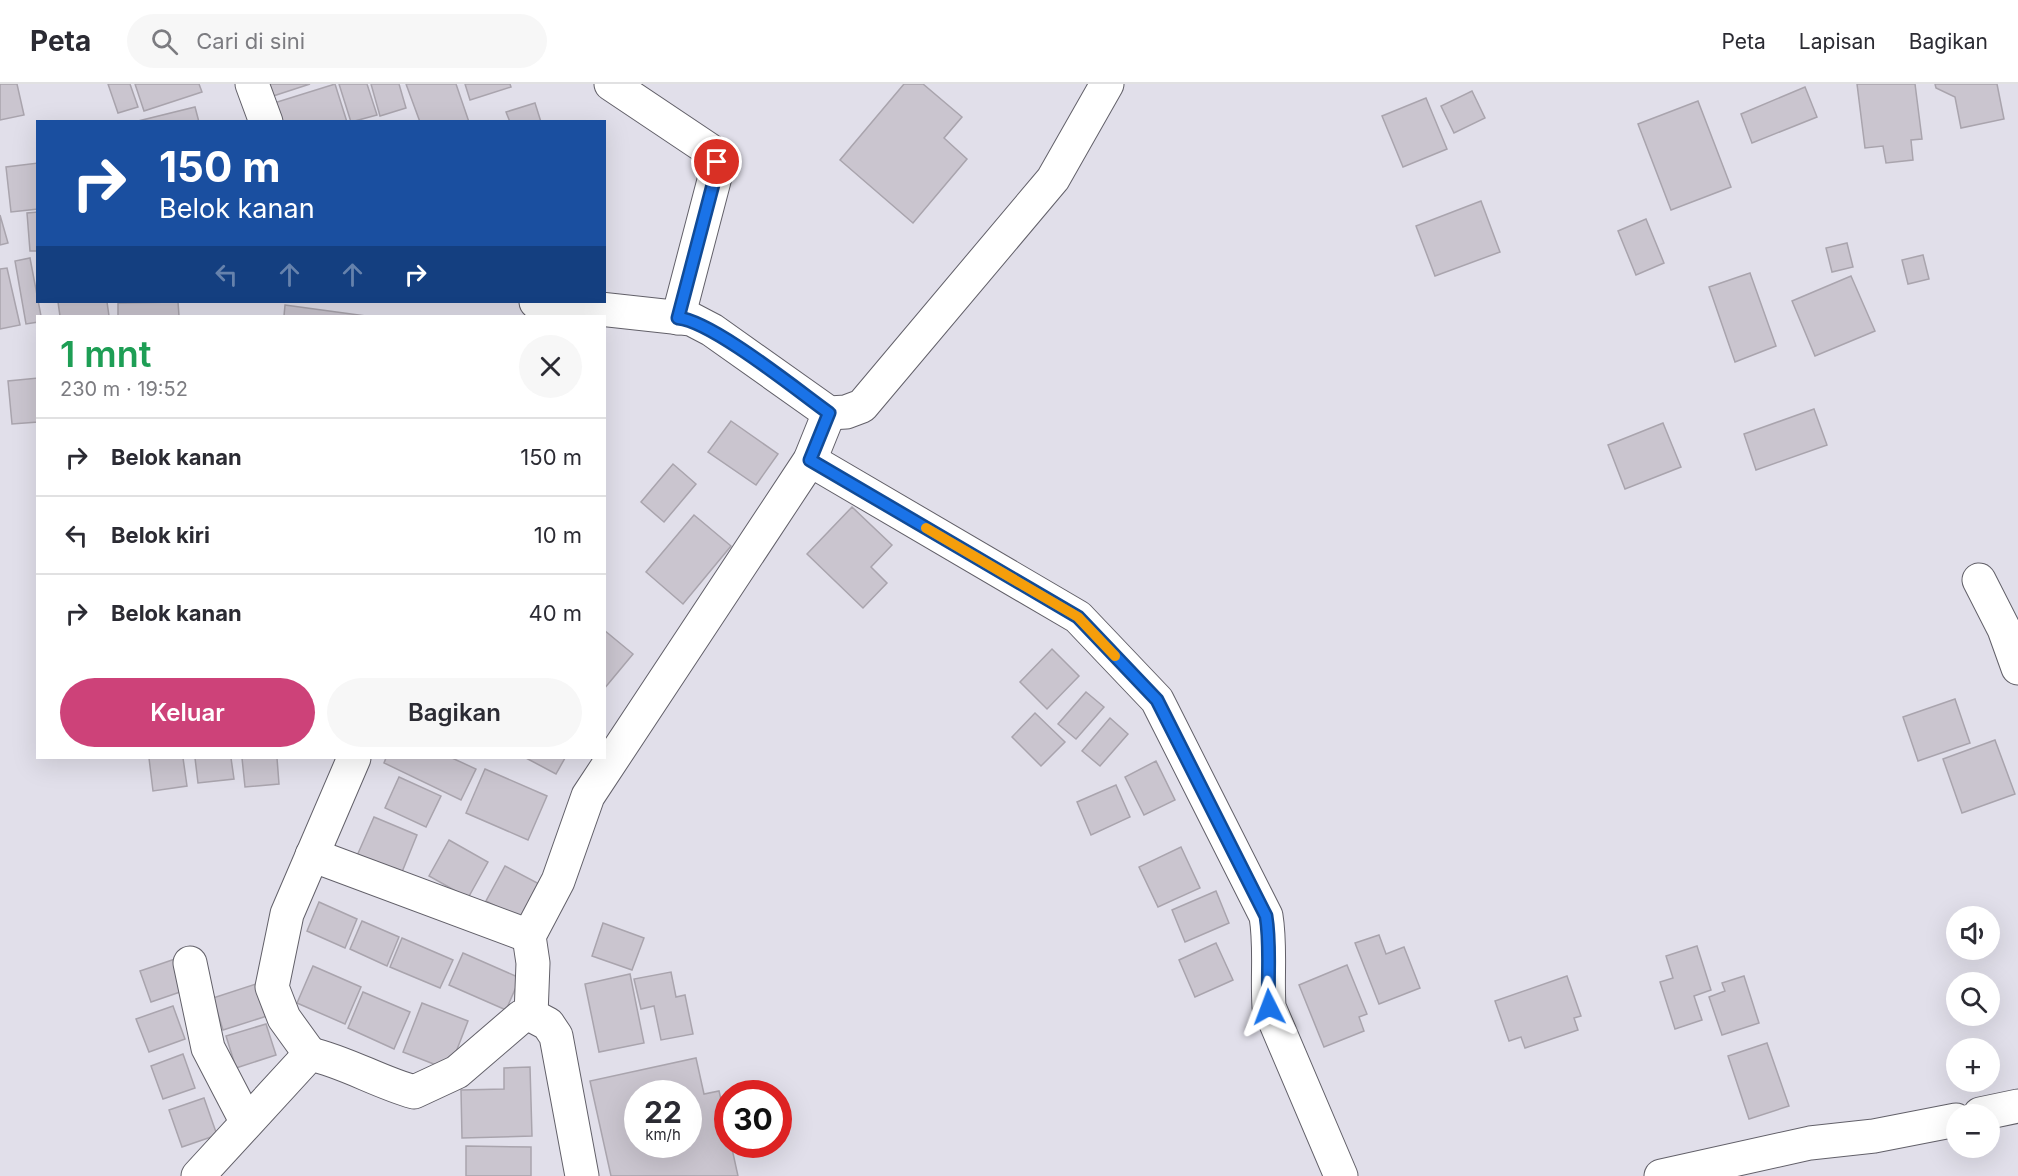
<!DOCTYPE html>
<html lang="id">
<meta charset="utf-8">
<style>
:root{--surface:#fff;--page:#f7f7f7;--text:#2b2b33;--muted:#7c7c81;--line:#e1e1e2;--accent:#cd4279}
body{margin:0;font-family:Inter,sans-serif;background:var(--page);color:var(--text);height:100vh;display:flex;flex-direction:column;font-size:22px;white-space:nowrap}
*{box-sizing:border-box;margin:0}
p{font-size:20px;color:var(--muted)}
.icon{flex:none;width:33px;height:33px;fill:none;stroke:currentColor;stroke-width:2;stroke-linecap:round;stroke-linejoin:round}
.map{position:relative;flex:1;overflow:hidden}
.panel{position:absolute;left:36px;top:231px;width:570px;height:444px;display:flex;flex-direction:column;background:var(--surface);border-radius:0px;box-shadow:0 6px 24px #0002}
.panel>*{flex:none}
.guide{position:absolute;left:36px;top:36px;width:570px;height:183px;border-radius:0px;box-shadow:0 6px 24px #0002;background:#1a4fa0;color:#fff;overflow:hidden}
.tools{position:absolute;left:1946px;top:822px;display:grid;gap:12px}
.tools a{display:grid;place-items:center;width:54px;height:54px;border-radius:50%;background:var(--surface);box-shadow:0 6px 24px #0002;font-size:30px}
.speed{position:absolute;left:624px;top:996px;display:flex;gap:12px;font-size:30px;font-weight:700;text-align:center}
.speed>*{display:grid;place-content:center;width:78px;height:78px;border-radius:50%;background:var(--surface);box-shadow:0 6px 24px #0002;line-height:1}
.speed small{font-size:15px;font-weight:400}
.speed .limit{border:9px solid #d22;background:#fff;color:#111}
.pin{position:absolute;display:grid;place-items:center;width:51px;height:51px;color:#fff;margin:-26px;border:3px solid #fff;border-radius:50%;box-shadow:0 2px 6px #0007}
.me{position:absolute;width:66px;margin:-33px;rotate:357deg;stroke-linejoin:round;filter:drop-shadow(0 0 4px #0008)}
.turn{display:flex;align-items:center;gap:21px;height:126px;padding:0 24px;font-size:27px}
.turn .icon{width:78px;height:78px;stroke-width:2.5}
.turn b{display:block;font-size:42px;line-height:51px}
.lanes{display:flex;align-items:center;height:57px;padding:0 24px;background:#0003;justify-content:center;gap:30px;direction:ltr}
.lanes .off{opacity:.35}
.round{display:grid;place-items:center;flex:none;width:63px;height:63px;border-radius:32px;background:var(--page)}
.head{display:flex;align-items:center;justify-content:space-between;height:102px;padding:0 24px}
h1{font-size:36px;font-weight:600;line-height:45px;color:#1e9e55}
.action{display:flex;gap:12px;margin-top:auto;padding:12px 24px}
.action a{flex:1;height:69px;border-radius:36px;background:var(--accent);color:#fff;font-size:24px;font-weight:600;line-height:69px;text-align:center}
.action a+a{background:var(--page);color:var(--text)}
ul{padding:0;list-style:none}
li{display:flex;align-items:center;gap:18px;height:78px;padding:0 24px;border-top:2px solid var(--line)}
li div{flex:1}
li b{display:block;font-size:22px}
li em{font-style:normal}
header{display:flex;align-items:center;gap:36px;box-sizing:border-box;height:84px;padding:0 30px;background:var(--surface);border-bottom:2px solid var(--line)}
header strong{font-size:28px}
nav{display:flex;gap:33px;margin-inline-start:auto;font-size:21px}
.search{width:420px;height:54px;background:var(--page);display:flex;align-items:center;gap:15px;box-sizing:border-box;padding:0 21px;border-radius:33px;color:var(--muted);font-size:22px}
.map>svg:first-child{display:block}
.building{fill:#cac5cf;stroke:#a9a4ad;stroke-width:1.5;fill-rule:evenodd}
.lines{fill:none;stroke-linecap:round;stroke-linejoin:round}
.street-casing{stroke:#626069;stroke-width:35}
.street{stroke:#fff;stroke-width:33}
.route-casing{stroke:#114b97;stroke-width:15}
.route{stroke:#1a73e8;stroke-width:10}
.slow{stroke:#f59e0b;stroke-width:10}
</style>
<header>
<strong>Peta</strong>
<div class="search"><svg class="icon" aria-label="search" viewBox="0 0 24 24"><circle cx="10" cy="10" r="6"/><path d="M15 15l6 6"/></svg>Cari di sini</div>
<nav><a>Peta</a><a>Lapisan</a><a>Bagikan</a></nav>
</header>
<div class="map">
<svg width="2018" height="1092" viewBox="0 0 2018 1092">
<rect width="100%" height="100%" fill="#e1dfea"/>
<!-- building -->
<g class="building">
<polygon points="0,0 17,0 24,31 0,36"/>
<polygon points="108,0 130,0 138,23 118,29"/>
<polygon points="135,0 199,0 202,8 144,27"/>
<polygon points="259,0 310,0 264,15"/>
<polygon points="335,0 347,38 279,38 274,19"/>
<polygon points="339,0 367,0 377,31 351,38"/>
<polygon points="371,0 399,0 406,24 380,32"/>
<polygon points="406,0 456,0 469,38 420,38"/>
<polygon points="465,0 510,0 511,3 470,16"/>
<polygon points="904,0 923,0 962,33 944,54 967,75 913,139 840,76"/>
<polygon points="1857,0 1915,0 1922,55 1911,56 1913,76 1886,79 1883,62 1865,64"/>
<polygon points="1935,0 1997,0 2004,35 1961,44 1955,13 1936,4"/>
<polygon points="1805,3 1817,33 1752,59 1741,30"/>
<polygon points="1472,7 1485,34 1454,49 1441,22"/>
<polygon points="1426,14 1447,65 1403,83 1382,32"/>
<polygon points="1698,17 1731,103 1671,126 1638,40"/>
<polygon points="535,19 541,38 510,38 506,28"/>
<polygon points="195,23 199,38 134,38"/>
<polygon points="38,79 38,125 11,128 6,83"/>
<polygon points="1481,117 1500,168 1435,192 1416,142"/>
<polygon points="38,128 38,167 30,167 27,129"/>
<polygon points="0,131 8,159 0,161"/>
<polygon points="1646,135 1664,179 1636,191 1618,147"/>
<polygon points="1847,159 1853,183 1832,188 1826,164"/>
<polygon points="1923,171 1929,195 1908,200 1902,176"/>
<polygon points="30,174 41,232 38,232 38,238 26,240 15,177"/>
<polygon points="7,184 20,241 0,245 0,185"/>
<polygon points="1750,189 1776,262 1735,278 1709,203"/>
<polygon points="1851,192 1875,247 1815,272 1792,217"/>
<polygon points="58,218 107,218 109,232 60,232"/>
<polygon points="178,218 179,232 118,232 118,219"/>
<polygon points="285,221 366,232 284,232"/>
<polygon points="38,294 38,338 12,340 8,297"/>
<polygon points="1814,325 1827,361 1756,386 1744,350"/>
<polygon points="731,337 778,370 756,401 708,368"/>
<polygon points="1663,339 1681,383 1625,405 1608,361"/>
<polygon points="673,380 696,400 664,438 641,418"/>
<polygon points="852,423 892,461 871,483 887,499 863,524 807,470"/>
<polygon points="694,431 731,462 683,520 646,488"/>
<polygon points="604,546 633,570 604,605"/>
<polygon points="1052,565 1079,592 1047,625 1020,598"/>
<polygon points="1086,608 1104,623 1076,655 1058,640"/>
<polygon points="1955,615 1970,659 1918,677 1903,633"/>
<polygon points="1035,629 1065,658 1041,682 1012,653"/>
<polygon points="1110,634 1128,650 1100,682 1082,667"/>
<polygon points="1995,656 2015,710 1962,729 1943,675"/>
<polygon points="149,674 183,674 187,702 153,707"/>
<polygon points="195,674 231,674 234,695 198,699"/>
<polygon points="242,674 277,674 279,700 245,703"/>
<polygon points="386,674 452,674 476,685 461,716 384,679"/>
<polygon points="526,674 565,674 556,690"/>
<polygon points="1156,677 1175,716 1144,731 1125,693"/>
<polygon points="485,685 547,712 528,756 466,729"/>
<polygon points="399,693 441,712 426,743 385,724"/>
<polygon points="1116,701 1130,733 1091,751 1077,718"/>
<polygon points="374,733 417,751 400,793 356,774"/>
<polygon points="449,756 488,778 468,814 429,792"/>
<polygon points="1181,763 1200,804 1158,823 1139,783"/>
<polygon points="505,782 545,803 527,838 486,817"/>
<polygon points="1216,807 1229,839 1185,858 1172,826"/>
<polygon points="319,818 357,835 345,864 307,847"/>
<polygon points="362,837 399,853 387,882 350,865"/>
<polygon points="603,839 644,854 632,886 592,872"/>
<polygon points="1379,851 1386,870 1404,863 1420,904 1379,920 1355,859"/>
<polygon points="402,854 453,876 440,904 390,883"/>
<polygon points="1216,859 1233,896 1195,913 1179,876"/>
<polygon points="1697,862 1711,906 1694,912 1702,936 1675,945 1660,898 1673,894 1666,872"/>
<polygon points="463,869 520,894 506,926 449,901"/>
<polygon points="175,875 186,906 151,918 140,887"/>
<polygon points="1347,881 1367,930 1359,933 1364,947 1324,963 1299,901"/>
<polygon points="313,882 361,903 345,940 297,919"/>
<polygon points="671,888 676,913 685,911 693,950 661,956 654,922 641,925 634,895"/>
<polygon points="630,890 644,959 599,968 585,900"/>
<polygon points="1567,892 1581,932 1574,934 1578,946 1525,964 1521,953 1509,957 1495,917"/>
<polygon points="1744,892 1759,939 1722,951 1709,913 1725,907 1722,899"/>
<polygon points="256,900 267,932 223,946 213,914"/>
<polygon points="363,908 410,928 394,965 348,944"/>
<polygon points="422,919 468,937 449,986 403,968"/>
<polygon points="173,922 185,955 149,968 136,935"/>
<polygon points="266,940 276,971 236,984 226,952"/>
<polygon points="1767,959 1789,1022 1749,1035 1728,972"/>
<polygon points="183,970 195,1004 163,1015 151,982"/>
<path d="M 696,974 L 704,1010 L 719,1007 L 728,1045 L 728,1060 L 731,1060 L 738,1092 L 611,1092 L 590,997 ZM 638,1010 L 688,1010 L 688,1060 L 638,1060 Z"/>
<polygon points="530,983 532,1052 462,1054 461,1006 504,1005 504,984"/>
<polygon points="204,1014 217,1051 182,1063 169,1026"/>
<polygon points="466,1062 531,1063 531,1092 466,1092"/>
</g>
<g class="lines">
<defs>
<g id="street">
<polyline points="252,0 266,38"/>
<polyline points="611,0 711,67 717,78 716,89 678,234"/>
<polyline points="536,218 691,235 712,246 829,329 846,328 862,322 1053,95 1107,0"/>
<path d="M 810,376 L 1078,533 L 1157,616 L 1266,832 C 1271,862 1267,892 1269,923 L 1341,1092"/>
<polyline points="1979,496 2004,545 2018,584"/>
<polyline points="312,771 529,852"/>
<polyline points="190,879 208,964 246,1037"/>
<polyline points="531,931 533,879 529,852 558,797 588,712 810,376 829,329"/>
<polyline points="310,970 284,934 272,903 287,830 354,674"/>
<polyline points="1980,1030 2018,1022"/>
<path d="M 198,1092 L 310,970 C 346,978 378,998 414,1008 L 457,988 L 521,933 L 531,931 L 548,940 L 556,952 L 582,1092"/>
<polyline points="1661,1092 1810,1059 1874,1052 1956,1036"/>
</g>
</defs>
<!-- street casing -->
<use href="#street" class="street-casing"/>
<!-- street -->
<use href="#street" class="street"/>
</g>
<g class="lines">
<defs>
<path id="route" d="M 717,78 L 716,89 L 678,234 C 712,237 797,306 829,329 L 810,376 L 1078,533 L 1157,616 L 1266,832 C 1271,862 1267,892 1269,923"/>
</defs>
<!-- route casing -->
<use href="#route" class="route-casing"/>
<!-- route -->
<use href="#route" class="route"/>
<!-- slow -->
<polyline class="slow" points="926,444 1078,533 1115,572"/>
</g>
</svg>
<div class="tools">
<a><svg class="icon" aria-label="sound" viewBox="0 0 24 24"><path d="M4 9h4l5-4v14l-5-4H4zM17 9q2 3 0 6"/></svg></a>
<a><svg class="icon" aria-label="search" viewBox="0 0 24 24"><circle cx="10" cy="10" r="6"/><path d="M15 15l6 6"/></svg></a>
<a>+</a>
<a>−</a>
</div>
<div class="speed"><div>22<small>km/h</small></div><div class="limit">30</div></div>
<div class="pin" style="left:717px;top:78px;background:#d93025"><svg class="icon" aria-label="arrive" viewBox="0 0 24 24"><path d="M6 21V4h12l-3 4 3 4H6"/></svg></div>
<svg class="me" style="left:1269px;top:923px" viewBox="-20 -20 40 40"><path d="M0-17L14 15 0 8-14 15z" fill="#1a73e8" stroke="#fff" stroke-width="4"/></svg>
<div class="guide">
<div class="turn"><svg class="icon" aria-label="right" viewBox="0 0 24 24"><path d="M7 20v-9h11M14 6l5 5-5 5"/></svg><div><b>150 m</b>Belok kanan</div></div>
<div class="lanes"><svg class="icon off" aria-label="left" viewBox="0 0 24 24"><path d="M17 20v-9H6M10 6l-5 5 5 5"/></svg><svg class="icon off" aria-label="ahead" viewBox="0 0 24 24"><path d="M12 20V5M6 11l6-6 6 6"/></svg><svg class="icon off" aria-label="ahead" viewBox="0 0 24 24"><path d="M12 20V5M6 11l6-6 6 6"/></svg><svg class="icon" aria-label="right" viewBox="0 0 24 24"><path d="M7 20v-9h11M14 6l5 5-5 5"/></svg></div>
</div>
<section class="panel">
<div class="head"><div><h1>1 mnt</h1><p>230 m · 19:52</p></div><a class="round"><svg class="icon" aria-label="close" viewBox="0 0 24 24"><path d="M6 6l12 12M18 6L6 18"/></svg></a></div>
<ul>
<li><svg class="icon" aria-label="right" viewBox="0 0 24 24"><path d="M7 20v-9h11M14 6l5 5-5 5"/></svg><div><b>Belok kanan</b></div><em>150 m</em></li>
<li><svg class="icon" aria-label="left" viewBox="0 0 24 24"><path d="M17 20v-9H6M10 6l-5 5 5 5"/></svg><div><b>Belok kiri</b></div><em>10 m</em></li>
<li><svg class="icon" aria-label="right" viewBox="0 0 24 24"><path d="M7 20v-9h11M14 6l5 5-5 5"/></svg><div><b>Belok kanan</b></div><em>40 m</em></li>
</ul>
<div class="action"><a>Keluar</a><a>Bagikan</a></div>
</section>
</div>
